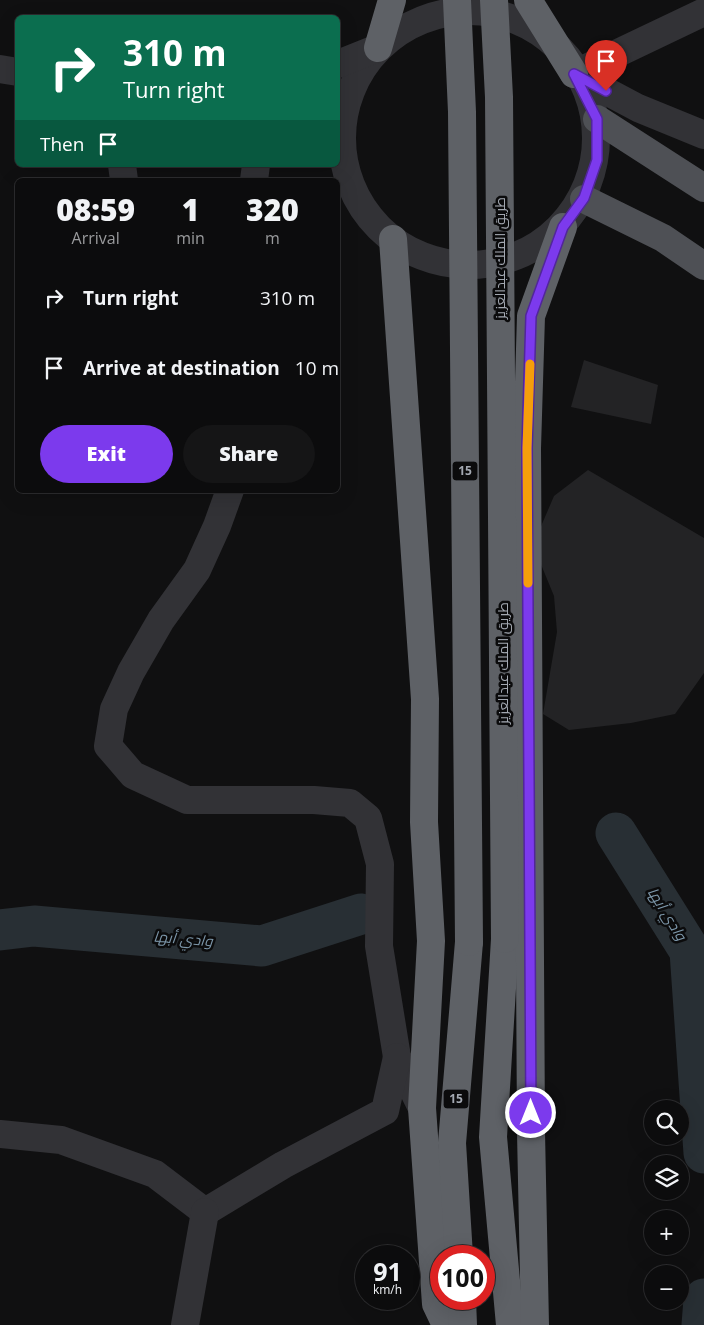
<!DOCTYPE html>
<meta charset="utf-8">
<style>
:root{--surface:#0c0c0d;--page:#151516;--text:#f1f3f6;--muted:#9a9b9d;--line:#2c2c2e;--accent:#7c3aed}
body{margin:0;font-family:"Open Sans",Cairo,sans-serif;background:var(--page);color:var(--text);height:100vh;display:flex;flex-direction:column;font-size:19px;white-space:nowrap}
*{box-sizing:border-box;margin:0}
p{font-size:16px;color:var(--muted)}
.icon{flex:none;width:28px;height:28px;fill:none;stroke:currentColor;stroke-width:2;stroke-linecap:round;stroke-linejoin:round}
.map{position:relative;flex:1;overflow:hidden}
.details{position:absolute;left:15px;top:178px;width:325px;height:315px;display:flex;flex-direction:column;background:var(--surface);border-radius:8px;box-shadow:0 5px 20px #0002,0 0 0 1px var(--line)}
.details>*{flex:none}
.guide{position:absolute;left:15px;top:15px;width:325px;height:152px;border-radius:8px;box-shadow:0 5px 20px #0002,0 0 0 1px var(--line);background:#0b6e4f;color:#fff;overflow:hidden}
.buttons{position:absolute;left:644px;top:1100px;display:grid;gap:10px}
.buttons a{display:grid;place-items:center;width:45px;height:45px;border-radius:50%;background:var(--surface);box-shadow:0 5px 20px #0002,0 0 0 1px var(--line);font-size:25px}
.speed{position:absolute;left:355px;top:1245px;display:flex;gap:10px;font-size:25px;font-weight:700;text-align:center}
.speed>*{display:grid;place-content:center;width:65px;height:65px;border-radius:50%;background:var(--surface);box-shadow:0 5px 20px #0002,0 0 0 1px var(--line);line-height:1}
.speed small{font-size:12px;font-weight:400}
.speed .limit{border:8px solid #d22;background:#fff;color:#111}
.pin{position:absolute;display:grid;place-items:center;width:42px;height:42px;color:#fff;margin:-51px -21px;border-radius:50% 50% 50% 0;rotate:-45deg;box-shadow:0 0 5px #0007}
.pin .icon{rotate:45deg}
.me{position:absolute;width:55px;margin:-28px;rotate:0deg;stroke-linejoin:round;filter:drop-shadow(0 0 4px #0008)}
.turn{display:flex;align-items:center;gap:18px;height:105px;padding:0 25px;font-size:22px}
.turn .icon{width:65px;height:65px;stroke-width:2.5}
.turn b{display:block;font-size:35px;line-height:42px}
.then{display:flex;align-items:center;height:48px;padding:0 25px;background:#0003;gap:10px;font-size:19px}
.eta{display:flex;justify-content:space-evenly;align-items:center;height:85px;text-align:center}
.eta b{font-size:30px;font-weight:800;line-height:35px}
.cta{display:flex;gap:10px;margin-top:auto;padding:10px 25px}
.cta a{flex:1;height:58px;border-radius:30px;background:var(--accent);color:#fff;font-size:20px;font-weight:800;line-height:58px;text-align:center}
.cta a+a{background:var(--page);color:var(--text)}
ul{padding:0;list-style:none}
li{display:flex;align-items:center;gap:15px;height:70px;padding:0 25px}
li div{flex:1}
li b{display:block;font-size:19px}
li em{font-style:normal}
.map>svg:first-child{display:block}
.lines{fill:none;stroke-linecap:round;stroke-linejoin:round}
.river{stroke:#282f34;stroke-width:41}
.building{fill:#232325}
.minor{stroke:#323236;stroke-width:28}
.major{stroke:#4e5055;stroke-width:28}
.highway{stroke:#5e6166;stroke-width:28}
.highway-bridge{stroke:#5e6166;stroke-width:28}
.route-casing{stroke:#51269a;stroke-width:12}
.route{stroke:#7c3aed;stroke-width:9}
.slow{stroke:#f59e0b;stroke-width:9}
.labels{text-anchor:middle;stroke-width:5;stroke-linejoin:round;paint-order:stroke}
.shield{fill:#0b0b0c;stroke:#757980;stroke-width:1}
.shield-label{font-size:12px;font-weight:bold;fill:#a3a8b1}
.street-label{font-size:14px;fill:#a3a8b1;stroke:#0b0b0c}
.water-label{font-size:15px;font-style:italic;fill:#7c96a9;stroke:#0b0b0c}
</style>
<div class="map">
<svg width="704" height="1325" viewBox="0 0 704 1325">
<rect width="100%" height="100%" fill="#101011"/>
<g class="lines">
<!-- river -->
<g class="river">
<polyline points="616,833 690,951 704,1153"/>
<polyline points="0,930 34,926 262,946 361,914"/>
<polyline points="702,1325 704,1299"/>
</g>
</g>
<!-- building -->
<g class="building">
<polygon points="584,360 658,385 651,424 571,407"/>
<polygon points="588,470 704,538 704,673 675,714 631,723 569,730 543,714 557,632 554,596 533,545 554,496"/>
</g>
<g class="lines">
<!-- minor -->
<g class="minor">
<circle cx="469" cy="138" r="127"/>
<polyline points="338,64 378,48"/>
<polyline points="0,69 18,72"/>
<polyline points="574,74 704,12"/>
<polyline points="574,74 638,108 704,135"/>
<polyline points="122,165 124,180"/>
<polyline points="254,180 256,165"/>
<polyline points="230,490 217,526 197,570 161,620 131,672 114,709 108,746 133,775 187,800 314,800 350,803 368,818 380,864 379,946 397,1057 422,1108"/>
<polyline points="0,1134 61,1140 155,1174 205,1212"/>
<polyline points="205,1212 283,1165 385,1111 397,1057"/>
<polyline points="185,1325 205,1212"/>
</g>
<!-- major -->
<g class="major">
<polyline points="597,119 704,188"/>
<polyline points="584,199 663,238 704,266"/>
</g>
<!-- highway -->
<g class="highway">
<polyline points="528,0 574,74"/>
<polyline points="378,48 392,0"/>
<polyline points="393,239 425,699 424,822 431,941 422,1108 436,1304 446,1325"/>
<polyline points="505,939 493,1137 510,1325"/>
<polyline points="459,1256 452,1143 469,942"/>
<polyline points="462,1299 463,1325"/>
<polyline points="535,1325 531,1132 527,448 531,316 563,227"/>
</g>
<!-- highway-bridge -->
<g class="highway-bridge">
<polyline points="457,0 462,112 469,942"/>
<polyline points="494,0 499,97 505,939"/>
</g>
</g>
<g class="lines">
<defs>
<polyline id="route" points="531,1113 527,448 531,316 563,227 584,198 597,160 597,119 574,74 606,91"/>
</defs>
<!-- route casing -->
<use href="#route" class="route-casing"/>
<!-- route -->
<use href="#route" class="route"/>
<!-- slow -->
<polyline class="slow" points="528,583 527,448 530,364"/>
</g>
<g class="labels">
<!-- shield labels -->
<g class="shield">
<rect x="452.5" y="461.5" width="25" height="19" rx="4"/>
<rect x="443.5" y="1089.5" width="25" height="19" rx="4"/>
</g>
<g class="shield-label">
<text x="465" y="475">15</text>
<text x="456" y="1103">15</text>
</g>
<!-- street labels -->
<g class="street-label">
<text transform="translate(500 258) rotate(-90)" y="5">طريق الملك عبدالعزيز</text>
<text transform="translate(503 663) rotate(-90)" y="5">طريق الملك عبدالعزيز</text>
</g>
<!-- water labels -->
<g class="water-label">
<text transform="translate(667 914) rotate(58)" y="5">وادي أبها</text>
<text transform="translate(183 939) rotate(5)" y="5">وادي أبها</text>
</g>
</g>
</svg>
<div class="buttons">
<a><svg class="icon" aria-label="search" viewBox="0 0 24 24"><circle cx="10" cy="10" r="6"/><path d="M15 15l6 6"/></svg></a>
<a><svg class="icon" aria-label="layers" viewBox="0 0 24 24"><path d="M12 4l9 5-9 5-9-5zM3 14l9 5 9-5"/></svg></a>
<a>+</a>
<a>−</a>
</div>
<div class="speed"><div>91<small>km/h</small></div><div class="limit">100</div></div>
<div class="pin" style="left:606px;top:91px;background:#d93025"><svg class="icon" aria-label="arrive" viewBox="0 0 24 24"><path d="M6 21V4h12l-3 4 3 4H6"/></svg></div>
<svg class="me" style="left:531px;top:1113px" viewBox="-20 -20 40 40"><circle r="17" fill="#7c3aed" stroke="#fff" stroke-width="3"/><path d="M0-11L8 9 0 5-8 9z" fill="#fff"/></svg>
<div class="guide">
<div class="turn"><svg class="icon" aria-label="right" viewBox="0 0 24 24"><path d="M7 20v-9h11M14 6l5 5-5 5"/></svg><div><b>310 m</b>Turn right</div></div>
<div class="then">Then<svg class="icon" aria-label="arrive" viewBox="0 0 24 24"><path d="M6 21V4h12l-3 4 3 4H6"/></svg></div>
</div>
<section class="details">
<div class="eta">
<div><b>08:59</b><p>Arrival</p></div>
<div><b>1</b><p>min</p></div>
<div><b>320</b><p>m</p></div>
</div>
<ul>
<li><svg class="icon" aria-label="right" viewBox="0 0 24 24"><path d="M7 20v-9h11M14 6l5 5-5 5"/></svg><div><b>Turn right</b></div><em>310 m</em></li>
<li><svg class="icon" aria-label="arrive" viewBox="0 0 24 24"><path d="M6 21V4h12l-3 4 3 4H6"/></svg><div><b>Arrive at destination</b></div><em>10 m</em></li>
</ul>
<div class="cta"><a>Exit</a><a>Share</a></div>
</section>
</div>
